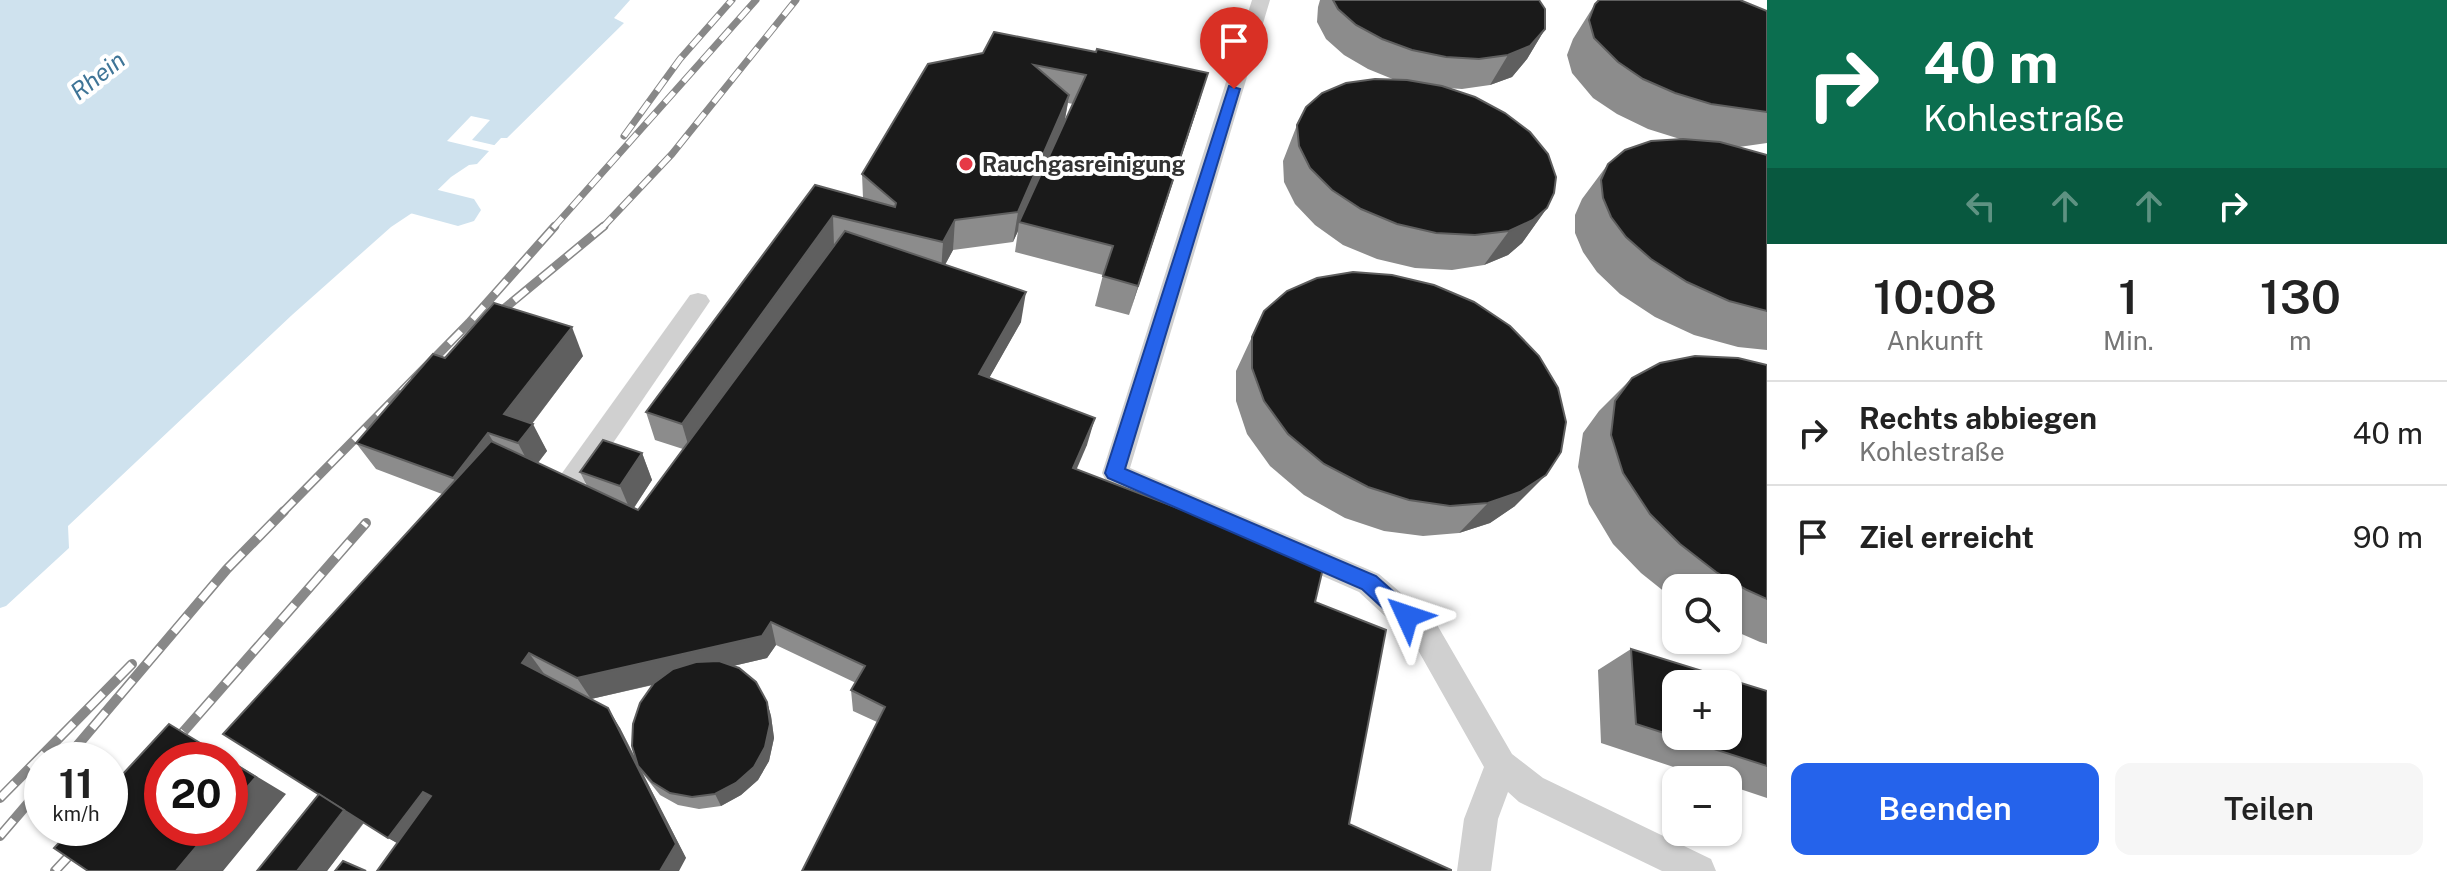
<!DOCTYPE html>
<html lang="de">
<meta charset="utf-8">
<style>
:root{--surface:#fff;--page:#f6f6f6;--text:#222;--muted:#767676;--line:#e0e0e0;--accent:#2563eb}
body{margin:0;font-family:"Public Sans",sans-serif;background:var(--page);color:var(--text);height:100vh;display:flex;flex-direction:column;font-size:30px;white-space:nowrap}
*{box-sizing:border-box;margin:0}
p{font-size:26px;color:var(--muted)}
.icon{flex:none;width:44px;height:44px;fill:none;stroke:currentColor;stroke-width:2;stroke-linecap:round;stroke-linejoin:round}
.map{position:relative;flex:1;overflow:hidden}
.panel{display:flex;flex-direction:column;background:var(--surface);width:680px}
.panel>*{flex:none}
.banner{background:#0b6e4f;color:#fff;overflow:hidden}
.fabs{position:absolute;left:1662px;top:574px;display:grid;gap:16px}
.fabs a{display:grid;place-items:center;width:80px;height:80px;border-radius:16px;background:var(--surface);box-shadow:0 2px 6px #0004;font-size:40px}
.speed{position:absolute;left:24px;top:742px;display:flex;gap:16px;font-size:40px;font-weight:700;text-align:center}
.speed>*{display:grid;place-content:center;width:104px;height:104px;border-radius:50%;background:var(--surface);box-shadow:0 2px 6px #0004;line-height:1}
.speed small{font-size:20px;font-weight:400}
.speed .limit{border:12px solid #d22;background:#fff;color:#111}
.pin{position:absolute;display:grid;place-items:center;width:68px;height:68px;color:#fff;margin:-82px -34px;border-radius:50% 50% 50% 0;rotate:-45deg;box-shadow:0 0 8px #0007}
.pin .icon{rotate:45deg}
.me{position:absolute;width:88px;margin:-44px;rotate:312deg;stroke-linejoin:round;filter:drop-shadow(0 0 6px #0008)}
.turn{display:flex;align-items:center;gap:28px;height:168px;padding:0 24px;font-size:36px}
.turn .icon{width:104px;height:104px;stroke-width:2.5}
.turn b{display:block;font-size:56px;line-height:68px}
.lanes{display:flex;align-items:center;height:76px;padding:0 24px;background:#0003;justify-content:center;gap:40px;direction:ltr}
.lanes .off{opacity:.35}
.eta{display:flex;justify-content:space-evenly;align-items:center;height:136px;text-align:center}
.eta b{font-size:48px;font-weight:600;line-height:56px}
.button{display:flex;gap:16px;margin-top:auto;padding:16px 24px}
.button a{flex:1;height:92px;border-radius:16px;background:var(--accent);color:#fff;font-size:32px;font-weight:600;line-height:92px;text-align:center}
.button a+a{background:var(--page);color:var(--text)}
ul{padding:0;list-style:none}
li{display:flex;align-items:center;gap:24px;height:104px;padding:0 24px;border-top:2px solid var(--line)}
li div{flex:1}
li b{display:block;font-size:30px}
li em{font-style:normal}
main{display:flex;flex:1;min-height:0}
.map>svg:first-child{display:block}
.water{fill:#cfe2ee}
.pier{fill:#fff}
.lines{fill:none;stroke-linecap:round;stroke-linejoin:round}
.canal{fill:#cfe2ee;fill-rule:evenodd}
.lane{fill:#d0d0d0;fill-rule:evenodd}
.rail-far2-casing{stroke:#888;stroke-width:7}
.rail-far1-casing{stroke:#888;stroke-width:9}
.rail-casing{stroke:#888;stroke-width:10}
.rail-far2{stroke:#fff;stroke-width:5;stroke-dasharray:14;stroke-linecap:butt}
.rail-far1{stroke:#fff;stroke-width:6;stroke-dasharray:17;stroke-linecap:butt}
.rail{stroke:#fff;stroke-width:7;stroke-dasharray:21;stroke-linecap:butt}
.wall{fill:#8c8c8c;fill-rule:evenodd}
.shaded-wall{fill:#5f5f5f}
.building{fill:#1a1a1a;stroke:#5f5f5f;stroke-width:2;fill-rule:evenodd}
.route{fill:#2563eb;stroke:#184099;stroke-width:2}
.poi-dot{fill:#e63946;stroke:#fff;stroke-width:3}
.labels{text-anchor:middle;stroke-width:8;stroke-linejoin:round;paint-order:stroke}
.far-poi-label{font-size:22px;font-weight:bold;fill:#333;stroke:#fff;text-anchor:start}
.far-water-label{font-size:24px;font-style:italic;fill:#3f7597;stroke:#fff}
</style>
<main>
<div class="map">
<svg width="1767" height="871" viewBox="0 0 1767 871">
<rect width="100%" height="100%" fill="#fff"/>
<!-- water -->
<polygon class="water" points="0,0 630,0 614,18 624,23 507,138 501,138 477,164 469,165 451,177 418,209 391,227 292,315 68,526 69,548 6,606 0,608"/>
<!-- pier -->
<polygon class="pier" points="471,116 490,120 472,140 498,146 493,152 447,141"/>
<g class="lines">
<!-- canal -->
<polygon class="canal" points="426,187 474,199 481,210 474,221 458,226 410,213 403,202 410,191"/>
<!-- lane -->
<g class="lane">
<polygon points="1252,0 1270,0 1130,468 1379,574 1436,623 1512,754 1543,778 1711,859 1716,871 1662,871 1519,802 1508,792 1498,819 1491,871 1457,871 1464,819 1484,767 1414,643 1359,592 1106,481 1102,473"/>
<polygon points="698,293 706,295 710,301 706,307 572,503 562,506 552,503 548,495 552,487 690,295"/>
</g>
<defs>
<g id="rail-far2">
<polyline points="624,136 680,59 732,0"/>
<polyline points="553,228 756,0"/>
<polyline points="602,228 672,154 796,0"/>
</g>
<g id="rail-far1">
<polyline points="488,322 604,226"/>
<polyline points="282,513 469,323 555,226"/>
</g>
<g id="rail">
<polyline points="170,747 366,523"/>
<polyline points="65,760 227,569 284,511"/>
<polyline points="0,798 132,664"/>
<polyline points="0,836 42,787"/>
<polyline points="55,871 95,828"/>
</g>
</defs>
<!-- rail-far2 casing -->
<use href="#rail-far2" class="rail-far2-casing"/>
<!-- rail-far1 casing -->
<use href="#rail-far1" class="rail-far1-casing"/>
<!-- rail casing -->
<use href="#rail" class="rail-casing"/>
<!-- rail-far2 -->
<use href="#rail-far2" class="rail-far2"/>
<!-- rail-far1 -->
<use href="#rail-far1" class="rail-far1"/>
<!-- rail -->
<use href="#rail" class="rail"/>
</g>
<!-- wall -->
<g class="wall">
<polygon points="1320,0 1539,0 1545,29 1527,59 1512,77 1490,85 1462,89 1447,88 1547,208 1522,243 1508,255 1484,265 1452,270 1415,268 1377,259 1343,245 1315,225 1295,204 1284,182 1283,161 1297,125 1395,80 1368,69 1344,55 1326,39 1317,22 1318,7"/>
<polygon points="1595,4 1767,11 1767,143 1739,147 1767,155 1767,350 1738,347 1694,335 1655,317 1620,294 1597,272 1583,252 1575,233 1575,215 1582,199 1608,164 1680,139 1648,129 1617,114 1593,98 1572,73 1567,55 1573,39"/>
<path d="M 994,32 L 1199,103 L 1129,315 L 1095,306 L 1103,275 L 1015,252 L 1018,231 L 1013,242 L 953,250 L 945,265 L 1021,322 L 989,378 L 1087,445 L 877,722 L 853,711 L 851,690 L 856,683 L 776,645 L 767,658 L 733,666 L 767,702 L 771,716 L 774,738 L 769,761 L 758,780 L 741,795 L 721,806 L 699,809 L 678,805 L 660,795 L 643,774 L 686,858 L 397,843 L 364,823 L 327,871 L 319,794 L 442,494 L 376,469 L 356,443 L 445,358 L 583,356 L 532,424 L 547,451 L 538,463 L 587,486 L 580,472 L 642,453 L 652,480 L 634,508 L 638,510 L 683,449 L 655,440 L 646,412 L 815,185 L 863,198 L 862,174 L 983,53 ZM 1068,103 L 1073,104 L 1064,124 ZM 653,685 L 636,759 L 620,728 L 591,699 Z"/>
<polygon points="1264,311 1515,506 1490,523 1459,533 1423,536 1384,531 1345,518 1304,495 1270,466 1247,434 1236,401 1236,371"/>
<polygon points="1767,365 1767,644 1760,642 1728,628 1728,588 1676,588 1676,601 1641,573 1613,544 1589,504 1578,467 1583,433 1599,411 1632,378"/>
<polygon points="1631,649 1767,691 1767,798 1728,785 1728,780 1713,780 1601,743 1598,670"/>
</g>
<!-- shaded-wall -->
<g class="shaded-wall">
<polygon points="1545,29 1527,59 1512,77 1490,85 1508,55"/>
<polygon points="1208,73 1199,103 1129,315 1138,286"/>
<polygon points="1069,95 1064,125 1019,222 1018,231 1013,242 1018,212"/>
<polygon points="1547,208 1522,243 1508,255 1484,265 1509,231"/>
<polygon points="833,216 834,246 690,451 682,424"/>
<polygon points="955,220 953,250 941,272 943,242"/>
<polygon points="1026,292 1021,322 975,403 979,374"/>
<polygon points="572,327 583,356 518,442 504,414"/>
<polygon points="1095,418 1087,445 1066,494 1073,468"/>
<polygon points="533,424 547,451 532,470 518,443"/>
<polygon points="488,433 504,460 470,504 453,478"/>
<polygon points="642,453 652,480 631,512 620,486"/>
<polygon points="1546,475 1515,506 1490,523 1459,533 1488,503"/>
<polygon points="771,622 776,645 767,658 591,699 577,678"/>
<polygon points="529,653 545,675 522,663"/>
<polygon points="767,702 771,716 774,738 769,761 758,780 741,795 721,806 715,794"/>
<polygon points="608,708 620,728 641,770 638,766 643,774 686,858 679,871 660,871"/>
<polygon points="169,724 203,744 286,794 223,871 176,871 212,828 230,828 230,760"/>
<polygon points="423,792 445,808 413,852 388,838"/>
<polygon points="345,810 364,822 327,871 297,871"/>
</g>
<!-- building -->
<g class="building">
<polygon points="1333,0 1539,0 1545,9 1545,29 1530,46 1508,55 1479,59 1446,57 1412,50 1382,39 1356,25 1338,9"/>
<polygon points="1599,0 1740,0 1767,11 1767,112 1711,104 1675,93 1643,79 1618,62 1594,38 1589,20 1595,4"/>
<polygon points="994,32 1096,52 1097,49 1208,73 1138,286 1103,276 1113,246 1019,222 1086,75 1034,65 1069,95 1018,212 955,220 943,242 833,216 682,424 646,412 815,185 895,207 896,203 862,174 928,64 983,53"/>
<polygon points="1375,79 1407,80 1442,86 1475,97 1505,113 1530,132 1548,154 1556,177 1554,193 1547,208 1533,220 1509,231 1475,235 1436,233 1397,224 1361,209 1332,190 1310,168 1299,146 1297,125 1306,107 1322,93 1346,83"/>
<polygon points="1683,139 1720,142 1767,155 1767,311 1729,301 1687,282 1651,259 1626,237 1611,217 1603,198 1601,180 1608,164 1625,150 1651,141"/>
<polygon points="845,231 1026,292 979,374 1095,418 1073,468 1324,564 1315,602 1386,630 1349,824 1451,870 1451,871 802,871 885,707 851,690 865,666 771,622 762,636 577,678 529,653 522,663 608,708 676,844 660,871 377,871 431,796 423,792 388,838 223,734 491,441 638,510"/>
<polygon points="1353,272 1392,275 1434,285 1474,302 1510,326 1539,356 1558,388 1566,422 1561,452 1546,475 1520,492 1488,503 1450,506 1409,500 1368,487 1324,464 1288,434 1264,401 1252,368 1252,337 1264,311 1287,291 1317,278"/>
<polygon points="494,303 572,327 504,414 533,424 518,443 488,433 453,478 356,443 433,354 445,358"/>
<polygon points="1695,356 1738,358 1767,365 1767,599 1747,590 1716,572 1680,544 1650,514 1623,473 1611,435 1615,401 1632,378 1660,363"/>
<polygon points="603,440 642,453 620,486 580,472"/>
<path d="M 1631,649 L 1767,691 L 1767,766 L 1636,724 ZM 1676,684 L 1728,684 L 1728,736 L 1676,736 Z"/>
<polygon points="719,661 739,668 756,682 767,702 770,724 765,747 754,767 736,783 715,794 692,797 670,793 652,782 638,766 632,746 633,724 640,703 654,683 673,669 696,662"/>
<polygon points="169,724 228,760 162,760 162,828 212,828 176,871 88,871 54,848 73,828 110,828 110,788"/>
<polygon points="230,761 256,777 230,807"/>
<polygon points="319,794 344,810 297,871 257,871"/>
<polygon points="343,861 366,871 335,871"/>
</g>
<!-- route -->
<polygon class="route" points="1229,86 1240,89 1125,469 1376,576 1414,610 1417,616 1414,623 1407,626 1399,623 1362,589 1108,478 1105,473"/>
<!-- markers -->
<circle class="poi-dot" cx="966" cy="164" r="8"/>
<g class="labels">
<!-- far-poi labels -->
<g class="far-poi-label">
<text x="982" y="172">Rauchgasreinigung</text>
</g>
<!-- far-water labels -->
<g class="far-water-label">
<text transform="translate(98 76) rotate(-38)" y="8">Rhein</text>
</g>
</g>
</svg>
<div class="fabs">
<a><svg class="icon" aria-label="search" viewBox="0 0 24 24"><circle cx="10" cy="10" r="6"/><path d="M15 15l6 6"/></svg></a>
<a>+</a>
<a>−</a>
</div>
<div class="speed"><div>11<small>km/h</small></div><div class="limit">20</div></div>
<div class="pin" style="left:1234px;top:89px;background:#d93025"><svg class="icon" aria-label="arrive" viewBox="0 0 24 24"><path d="M6 21V4h12l-3 4 3 4H6"/></svg></div>
<svg class="me" style="left:1407px;top:616px" viewBox="-20 -20 40 40"><path d="M0-17L14 15 0 8-14 15z" fill="#2563eb" stroke="#fff" stroke-width="4"/></svg>
</div>
<section class="panel">
<div class="banner">
<div class="turn"><svg class="icon" aria-label="right" viewBox="0 0 24 24"><path d="M7 20v-9h11M14 6l5 5-5 5"/></svg><div><b>40 m</b>Kohlestraße</div></div>
<div class="lanes"><svg class="icon off" aria-label="left" viewBox="0 0 24 24"><path d="M17 20v-9H6M10 6l-5 5 5 5"/></svg><svg class="icon off" aria-label="ahead" viewBox="0 0 24 24"><path d="M12 20V5M6 11l6-6 6 6"/></svg><svg class="icon off" aria-label="ahead" viewBox="0 0 24 24"><path d="M12 20V5M6 11l6-6 6 6"/></svg><svg class="icon" aria-label="right" viewBox="0 0 24 24"><path d="M7 20v-9h11M14 6l5 5-5 5"/></svg></div>
</div>
<div class="eta">
<div><b>10:08</b><p>Ankunft</p></div>
<div><b>1</b><p>Min.</p></div>
<div><b>130</b><p>m</p></div>
</div>
<ul>
<li><svg class="icon" aria-label="right" viewBox="0 0 24 24"><path d="M7 20v-9h11M14 6l5 5-5 5"/></svg><div><b>Rechts abbiegen</b><p>Kohlestraße</p></div><em>40 m</em></li>
<li><svg class="icon" aria-label="arrive" viewBox="0 0 24 24"><path d="M6 21V4h12l-3 4 3 4H6"/></svg><div><b>Ziel erreicht</b></div><em>90 m</em></li>
</ul>
<div class="button"><a>Beenden</a><a>Teilen</a></div>
</section>
</main>
